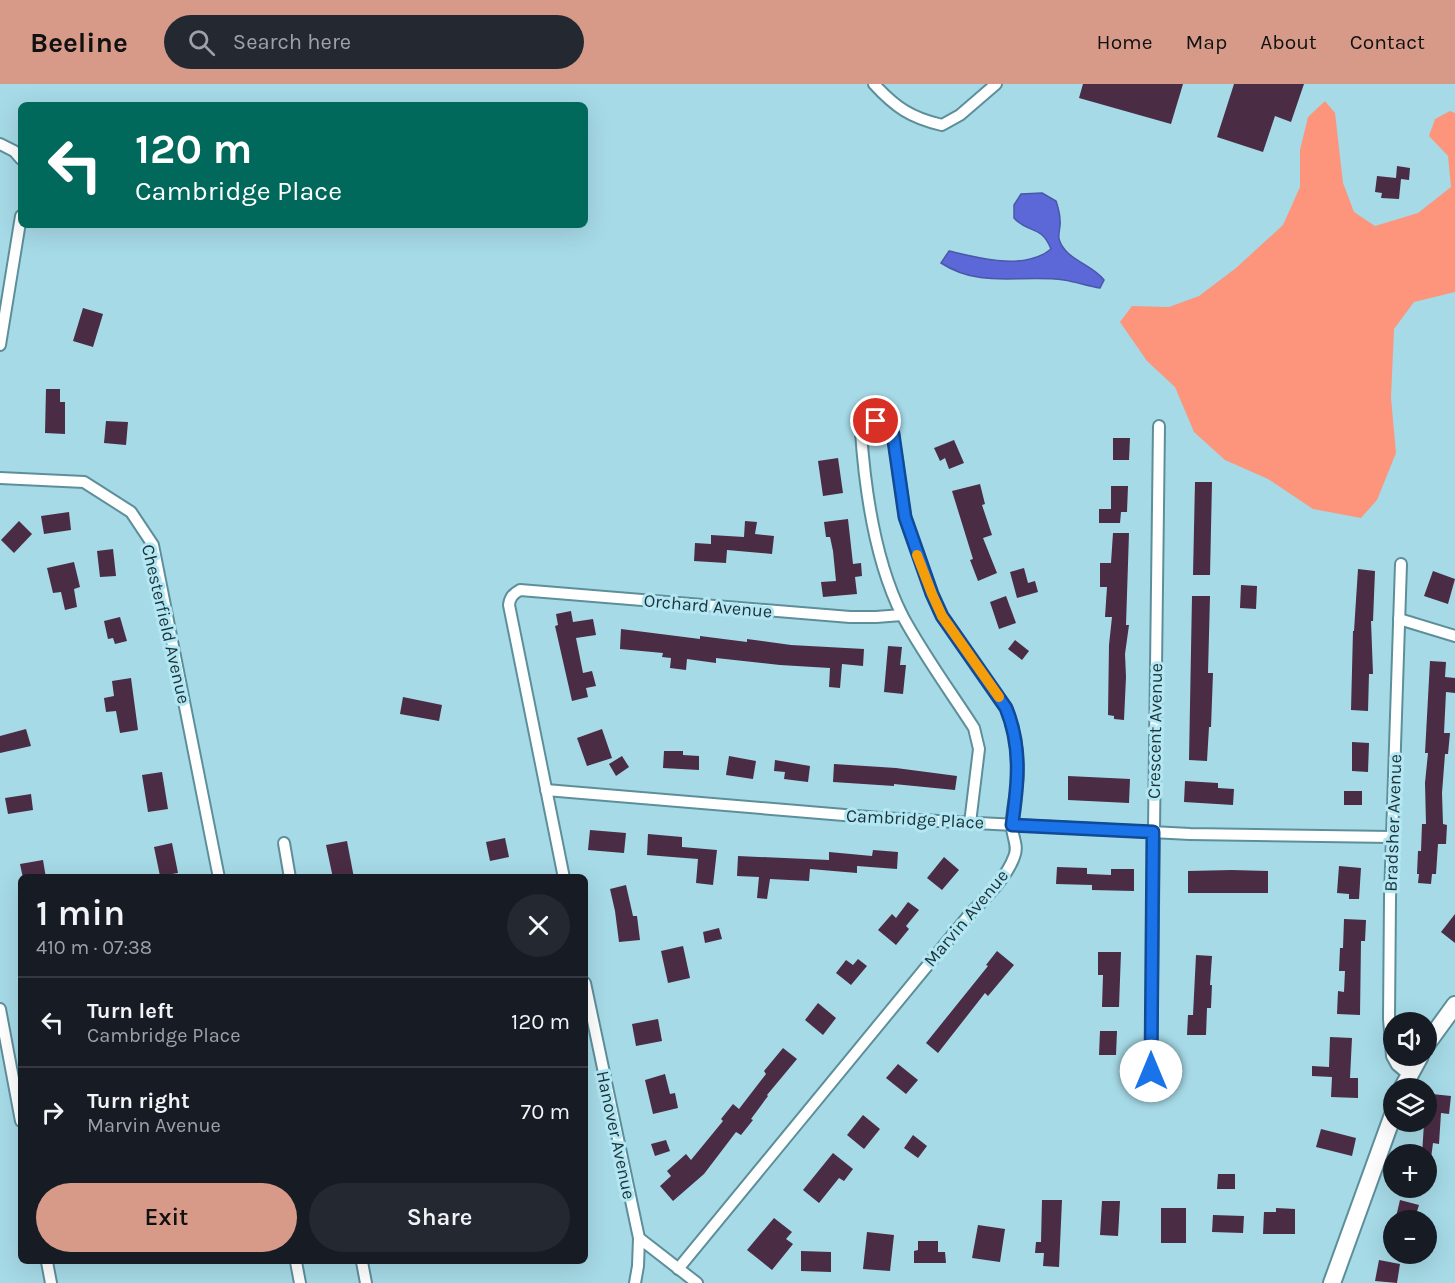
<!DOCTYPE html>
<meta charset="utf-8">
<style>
:root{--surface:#171b24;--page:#242831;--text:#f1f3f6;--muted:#9ea1a6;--line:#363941;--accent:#d79a89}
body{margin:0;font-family:Karla,sans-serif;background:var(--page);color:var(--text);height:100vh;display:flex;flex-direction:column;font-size:22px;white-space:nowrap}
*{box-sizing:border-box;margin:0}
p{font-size:20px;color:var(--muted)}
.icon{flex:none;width:33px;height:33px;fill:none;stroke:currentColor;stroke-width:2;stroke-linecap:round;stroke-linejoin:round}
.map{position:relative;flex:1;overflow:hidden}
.sheet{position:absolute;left:18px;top:790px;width:570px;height:390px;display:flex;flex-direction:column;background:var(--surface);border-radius:9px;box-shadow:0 6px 24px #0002}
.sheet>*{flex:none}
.top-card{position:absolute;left:18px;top:18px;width:570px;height:126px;border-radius:9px;box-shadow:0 6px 24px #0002;background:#00695c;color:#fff;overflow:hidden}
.buttons{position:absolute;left:1383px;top:928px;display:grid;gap:12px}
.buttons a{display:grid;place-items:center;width:54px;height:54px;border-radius:50%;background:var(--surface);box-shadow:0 6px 24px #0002;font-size:30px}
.pin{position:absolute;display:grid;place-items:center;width:51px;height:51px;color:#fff;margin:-26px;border:3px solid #fff;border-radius:50%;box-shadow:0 2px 6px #0007}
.me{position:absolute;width:66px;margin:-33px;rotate:0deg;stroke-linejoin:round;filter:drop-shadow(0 0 4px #0008)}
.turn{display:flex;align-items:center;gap:21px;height:126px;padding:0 18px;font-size:27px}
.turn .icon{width:78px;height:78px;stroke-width:2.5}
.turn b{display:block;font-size:42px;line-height:51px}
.round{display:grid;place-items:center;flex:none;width:63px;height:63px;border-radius:32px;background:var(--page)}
.headline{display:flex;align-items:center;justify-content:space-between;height:102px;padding:0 18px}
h1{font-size:36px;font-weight:600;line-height:45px}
.action{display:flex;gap:12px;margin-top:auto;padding:12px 18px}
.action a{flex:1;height:69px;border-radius:36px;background:var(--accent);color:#111;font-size:24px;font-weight:600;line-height:69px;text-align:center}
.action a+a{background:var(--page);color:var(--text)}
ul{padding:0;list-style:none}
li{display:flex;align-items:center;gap:18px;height:90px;padding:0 18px;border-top:2px solid var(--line)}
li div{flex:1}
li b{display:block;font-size:22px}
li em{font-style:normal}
header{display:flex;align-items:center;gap:36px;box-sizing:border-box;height:84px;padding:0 30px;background:var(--accent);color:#111}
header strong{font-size:28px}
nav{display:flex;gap:33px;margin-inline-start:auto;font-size:21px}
.search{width:420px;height:54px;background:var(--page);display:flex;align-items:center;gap:15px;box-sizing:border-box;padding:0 21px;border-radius:33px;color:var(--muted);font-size:22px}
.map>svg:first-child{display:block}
.green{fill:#fc957b}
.water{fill:#5c68d8;stroke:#4958a8;stroke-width:1.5}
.building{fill:#4a2c44}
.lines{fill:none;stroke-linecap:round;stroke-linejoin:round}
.street-casing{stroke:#5d8f9b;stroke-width:14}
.primary-casing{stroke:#5d8f9b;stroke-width:20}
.street{stroke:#fff;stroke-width:10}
.primary{stroke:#fff;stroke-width:16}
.route-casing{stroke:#114b97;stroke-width:15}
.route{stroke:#1a73e8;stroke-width:10}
.slow{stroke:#f59e0b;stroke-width:10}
.labels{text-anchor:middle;stroke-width:6;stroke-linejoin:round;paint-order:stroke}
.street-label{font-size:18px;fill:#1d3237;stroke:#b3e7f4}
</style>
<header>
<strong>Beeline</strong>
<div class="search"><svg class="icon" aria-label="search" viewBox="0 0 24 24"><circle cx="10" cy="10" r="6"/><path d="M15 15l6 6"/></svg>Search here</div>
<nav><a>Home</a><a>Map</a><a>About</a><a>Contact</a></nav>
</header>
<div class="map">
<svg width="1455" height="1199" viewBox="0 0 1455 1199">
<rect width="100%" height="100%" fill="#a6dae7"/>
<!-- green -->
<polygon class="green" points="1325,17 1335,29 1343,99 1354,128 1375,142 1418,129 1451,103 1448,72 1429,52 1435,35 1450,27 1455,29 1455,208 1414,218 1394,245 1391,314 1396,369 1377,416 1361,434 1313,425 1268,395 1225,376 1194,348 1175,303 1147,277 1120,238 1132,222 1169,223 1199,212 1236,184 1283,141 1300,103 1300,66 1308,33"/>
<!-- water -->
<path class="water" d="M 1042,109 L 1056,117 C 1058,123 1060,129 1060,136 C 1061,142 1058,149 1059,155 C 1065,176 1092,180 1104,196 L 1100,204 C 1088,202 1076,198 1064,196 C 1020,190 981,205 941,179 L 949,167 C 979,174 1025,187 1051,165 C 1041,140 1028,150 1014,134 L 1014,121 L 1021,110 Z"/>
<!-- building -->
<g class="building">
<polygon points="1083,0 1183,0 1171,40 1079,14"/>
<polygon points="1234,0 1304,0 1291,38 1275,32 1263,68 1217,53"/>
<polygon points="1397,82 1410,84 1409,96 1401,95 1399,115 1381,114 1382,109 1375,108 1377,92 1396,94"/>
<polygon points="83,224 103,230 93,263 73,257"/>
<polygon points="46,305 60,305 60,318 65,318 65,350 45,349"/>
<polygon points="106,337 128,338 126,361 104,359"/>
<polygon points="1113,354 1130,354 1129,376 1113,376"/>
<polygon points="954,356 964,379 949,385 945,374 940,377 934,364"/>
<polygon points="838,374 843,409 823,412 818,377"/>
<polygon points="1195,398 1212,398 1210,491 1193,491"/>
<polygon points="980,400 985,420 982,421 992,451 983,454 997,489 978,497 970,476 973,475 952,407"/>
<polygon points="1111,402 1128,402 1127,428 1121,428 1120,439 1099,439 1099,425 1111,425"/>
<polygon points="69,428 71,446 44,450 41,432"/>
<polygon points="848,435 853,480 861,479 862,492 855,493 857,510 823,513 821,498 836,497 833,467 830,453 826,453 824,438"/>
<polygon points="19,437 32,450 14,469 1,456"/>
<polygon points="745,437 757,438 755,450 774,452 772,470 727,466 726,479 694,477 695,459 711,460 711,451 744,453"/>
<polygon points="1113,449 1129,449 1126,541 1129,541 1125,570 1126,593 1124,636 1114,635 1114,632 1108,631 1109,561 1112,533 1105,533 1107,503 1100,503 1100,479 1111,479"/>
<polygon points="113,465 116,492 100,493 97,467"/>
<polygon points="74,478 80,503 74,505 77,523 65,526 61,508 53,509 47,484"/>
<polygon points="1024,484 1028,499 1035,497 1038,508 1017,514 1010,488"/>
<polygon points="1358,485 1375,487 1373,537 1371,537 1373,590 1369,590 1368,627 1351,626 1353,547 1354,547"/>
<polygon points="1433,487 1455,495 1448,520 1424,512"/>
<polygon points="1241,501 1257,502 1256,525 1240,524"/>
<polygon points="1006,512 1016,539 999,545 990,518"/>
<polygon points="1192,512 1210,512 1208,589 1213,589 1211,643 1209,643 1207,677 1189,676"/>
<polygon points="571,527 573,538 593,535 596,551 576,554 583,589 592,587 596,602 586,604 588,613 572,617 555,542 558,541 556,530"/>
<polygon points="120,533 127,557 115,560 113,554 108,555 104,537"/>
<polygon points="621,545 700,555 700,552 747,558 747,555 791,561 864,565 863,582 842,580 840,604 829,603 830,584 780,581 716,574 716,579 687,575 686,586 670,584 671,574 662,573 663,569 620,565"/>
<polygon points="1015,556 1029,567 1022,576 1008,565"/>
<polygon points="888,562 902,563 900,581 906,581 903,610 884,608"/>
<polygon points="1430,577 1446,578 1445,593 1455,594 1455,609 1446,608 1444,649 1450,649 1448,670 1445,670 1442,709 1443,740 1447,741 1446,760 1438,760 1436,790 1432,790 1431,800 1418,799 1419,790 1417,790 1418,767 1421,767 1422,740 1426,740 1425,699 1428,669 1425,669"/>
<polygon points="131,594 138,646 120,649 116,627 106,628 104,614 114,612 112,597"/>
<polygon points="403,613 442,621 439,637 400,630"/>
<polygon points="26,645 31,662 0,669 0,652"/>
<polygon points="602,645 612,674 587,682 577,654"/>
<polygon points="1352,658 1369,659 1368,688 1352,687"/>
<polygon points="664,667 683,667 683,671 699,672 699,686 663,684"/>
<polygon points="622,672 629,683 616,692 609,680"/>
<polygon points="729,672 756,677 753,695 726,691"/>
<polygon points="775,676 810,682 808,698 784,695 785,688 774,687"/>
<polygon points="834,680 896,684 957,692 955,706 894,700 894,702 833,698"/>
<polygon points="162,688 168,725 148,728 142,691"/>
<polygon points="1068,692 1130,695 1129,719 1068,716"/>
<polygon points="1185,697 1218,699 1218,704 1234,705 1233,721 1184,718"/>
<rect x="1344" y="707" width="18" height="14"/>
<polygon points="31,710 33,726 8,730 5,714"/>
<polygon points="590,746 626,749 624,769 588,766"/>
<polygon points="648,750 682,753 682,763 717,766 713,801 696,799 698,775 647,771"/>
<polygon points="505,754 509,773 490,777 486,758"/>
<polygon points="347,757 354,794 333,794 326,761"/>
<polygon points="172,759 178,789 160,792 154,763"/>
<polygon points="873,766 898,768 897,785 857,782 857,789 810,785 809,797 770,795 767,815 757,814 759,793 737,792 738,772 829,776 829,768 872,772"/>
<polygon points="944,773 959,786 942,806 927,794"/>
<polygon points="43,776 46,794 23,794 20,780"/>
<polygon points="1339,782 1361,784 1359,815 1349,815 1349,810 1337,809"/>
<polygon points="1057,783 1087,784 1087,790 1111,791 1111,785 1134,785 1134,807 1092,806 1092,801 1056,800"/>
<polygon points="1232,786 1268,787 1268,809 1188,809 1188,787"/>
<polygon points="626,801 633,832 637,832 640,856 619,858 615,827 610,805"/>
<polygon points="908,818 919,826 906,842 909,845 896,861 878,846 892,830 896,834"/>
<polygon points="1455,830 1455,859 1441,848"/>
<polygon points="1344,835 1366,836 1365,857 1361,857 1360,931 1337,930 1338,907 1344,908 1345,887 1339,887 1340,864 1343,864"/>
<polygon points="719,844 722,855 705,859 703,848"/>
<polygon points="683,862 690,894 668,899 661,867"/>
<polygon points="997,867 1014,881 988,912 985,909 938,969 926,959 988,882 986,881"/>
<polygon points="1098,868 1121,868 1119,923 1102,923 1103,891 1098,891"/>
<polygon points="1196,871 1212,872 1210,901 1212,901 1211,924 1207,924 1206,951 1187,951 1188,931 1193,931"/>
<polygon points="858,875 867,882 851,901 836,889 846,876 853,881"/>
<polygon points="818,919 836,934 823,951 805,936"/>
<polygon points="658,935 662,957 636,962 632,940"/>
<polygon points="1100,947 1117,947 1116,971 1099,971"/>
<polygon points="1330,953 1352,954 1350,994 1358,994 1358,1014 1331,1013 1332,993 1312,992 1312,982 1329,983"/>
<polygon points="783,964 797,975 767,1011 768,1012 751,1035 753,1036 741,1051 736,1048 704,1090 673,1117 660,1102 671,1092 667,1087 686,1070 691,1076 723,1037 721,1035 733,1020 739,1025 766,990 764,987"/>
<polygon points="898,980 918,996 906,1010 886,994"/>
<polygon points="665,990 670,1010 675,1009 678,1024 653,1030 645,996"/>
<polygon points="1432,1010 1451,1012 1449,1030 1441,1029 1439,1060 1433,1059 1430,1082 1426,1082 1426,1071 1422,1071 1424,1039 1429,1039"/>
<polygon points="863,1031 880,1045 864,1065 847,1051"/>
<polygon points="1321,1045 1356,1054 1352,1072 1316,1063"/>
<polygon points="913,1051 927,1062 918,1074 904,1064"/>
<polygon points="666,1056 670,1067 655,1072 651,1060"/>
<polygon points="833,1069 853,1085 844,1097 839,1094 819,1119 803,1106"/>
<polygon points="1218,1090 1235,1090 1235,1105 1217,1105"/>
<polygon points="1042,1116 1062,1116 1059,1183 1043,1182 1044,1169 1035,1169 1036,1158 1041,1158"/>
<polygon points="1400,1116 1419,1121 1414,1137 1395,1137"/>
<polygon points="1102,1117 1120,1117 1118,1152 1100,1151"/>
<rect x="1161" y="1124" width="25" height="35"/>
<polygon points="1276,1124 1295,1125 1295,1150 1263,1150 1264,1128 1276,1128"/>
<polygon points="1213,1131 1244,1132 1243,1149 1212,1148"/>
<polygon points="774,1134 792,1148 786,1155 793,1160 772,1186 747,1166"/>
<polygon points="978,1141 1005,1145 1000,1178 972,1174"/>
<polygon points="867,1148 894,1151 890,1187 863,1185"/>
<polygon points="918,1157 938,1157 938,1168 945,1168 946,1179 914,1179 914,1167 918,1166"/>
<polygon points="801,1167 831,1168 831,1188 801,1187"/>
<polygon points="1379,1176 1400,1180 1397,1199 1375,1197"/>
</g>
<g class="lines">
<defs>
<g id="street">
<path d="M 874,0 C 895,23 911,34 942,41 L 960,31 L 996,0"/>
<polyline points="0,60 14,67 21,75"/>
<polyline points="0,261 21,132"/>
<polyline points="0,394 84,398 131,428 153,461 219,794"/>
<polyline points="1401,480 1390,814 1389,935 1392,972 1397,981 1409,991"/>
<polyline points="1399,535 1455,552"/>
<polyline points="546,706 880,734 1190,750 1392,753"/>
<polyline points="284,759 290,794"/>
<path d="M 564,794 L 509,521 C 510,513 513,510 520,506 L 850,533 L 876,533 L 902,531"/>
<polyline points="585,899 639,1154 697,1199"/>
<polyline points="0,925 21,1037"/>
<polyline points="1151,987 1159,342"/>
<polyline points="47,1178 51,1199"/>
<polyline points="296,1178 300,1199"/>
<polyline points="362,1178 366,1199"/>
<path d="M 678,1185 L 969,831 C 985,814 1006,795 1014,773 C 1019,762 1012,753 1012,742 C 1011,728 1016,713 1017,700 C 1020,674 1015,648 1006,624 L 942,532 L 932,510 L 905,433 L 893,350 C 889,340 882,336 871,338 L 861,348 C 865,406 876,479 902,531 C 923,570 950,607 974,644 L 979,665 L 970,739"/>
<polyline points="635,1199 638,1182 639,1154"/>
</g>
<g id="primary">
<polyline points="1426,961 1455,921"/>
<polyline points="1402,1005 1420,972"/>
<polyline points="1332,1199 1394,1028"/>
</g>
</defs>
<!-- street casing -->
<use href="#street" class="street-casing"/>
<!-- primary casing -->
<use href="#primary" class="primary-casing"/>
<!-- street -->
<use href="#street" class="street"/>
<!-- primary -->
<use href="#primary" class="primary"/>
</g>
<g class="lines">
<defs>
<path id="route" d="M 876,337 C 885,338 889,341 893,350 L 905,433 L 932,510 L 942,532 L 1006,624 C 1022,663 1018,700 1012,741 L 1153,748 L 1151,987"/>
</defs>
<!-- route casing -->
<use href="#route" class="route-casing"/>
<!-- route -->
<use href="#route" class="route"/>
<!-- slow -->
<polyline class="slow" points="917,471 932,510 942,532 999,613"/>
</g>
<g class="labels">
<!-- street labels -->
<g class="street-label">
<text transform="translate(708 522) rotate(5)" y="6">Orchard Avenue</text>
<text transform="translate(166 540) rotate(77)" y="6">Chesterfield Avenue</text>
<text transform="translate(1155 647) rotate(-89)" y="6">Crescent Avenue</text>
<text transform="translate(915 735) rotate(3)" y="6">Cambridge Place</text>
<text transform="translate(1393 739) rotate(-88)" y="6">Bradsher Avenue</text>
<text transform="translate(966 834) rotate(-50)" y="6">Marvin Avenue</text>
<text transform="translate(616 1051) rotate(78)" y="6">Hanover Avenue</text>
</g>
</g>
</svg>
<div class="buttons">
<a><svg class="icon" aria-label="sound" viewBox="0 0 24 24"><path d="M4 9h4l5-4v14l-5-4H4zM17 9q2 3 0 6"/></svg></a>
<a><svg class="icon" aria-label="layers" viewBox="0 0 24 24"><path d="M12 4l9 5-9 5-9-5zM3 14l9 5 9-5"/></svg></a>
<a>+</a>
<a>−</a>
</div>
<div class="pin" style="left:876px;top:337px;background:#d93025"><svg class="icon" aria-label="arrive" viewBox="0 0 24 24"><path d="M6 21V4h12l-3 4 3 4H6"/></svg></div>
<svg class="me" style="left:1151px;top:987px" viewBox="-20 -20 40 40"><circle r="19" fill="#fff"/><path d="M0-13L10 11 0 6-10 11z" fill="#1a73e8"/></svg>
<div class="top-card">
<div class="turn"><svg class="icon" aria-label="left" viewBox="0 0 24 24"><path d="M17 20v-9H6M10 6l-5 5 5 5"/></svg><div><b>120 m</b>Cambridge Place</div></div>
</div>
<section class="sheet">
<div class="headline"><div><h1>1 min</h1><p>410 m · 07:38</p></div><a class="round"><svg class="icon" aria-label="close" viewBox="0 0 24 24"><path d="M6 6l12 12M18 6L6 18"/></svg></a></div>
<ul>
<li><svg class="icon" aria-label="left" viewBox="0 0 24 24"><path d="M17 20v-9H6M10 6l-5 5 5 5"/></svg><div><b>Turn left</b><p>Cambridge Place</p></div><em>120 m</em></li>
<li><svg class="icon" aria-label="right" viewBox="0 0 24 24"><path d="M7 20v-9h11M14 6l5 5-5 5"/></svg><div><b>Turn right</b><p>Marvin Avenue</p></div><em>70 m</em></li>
</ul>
<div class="action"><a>Exit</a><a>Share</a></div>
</section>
</div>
